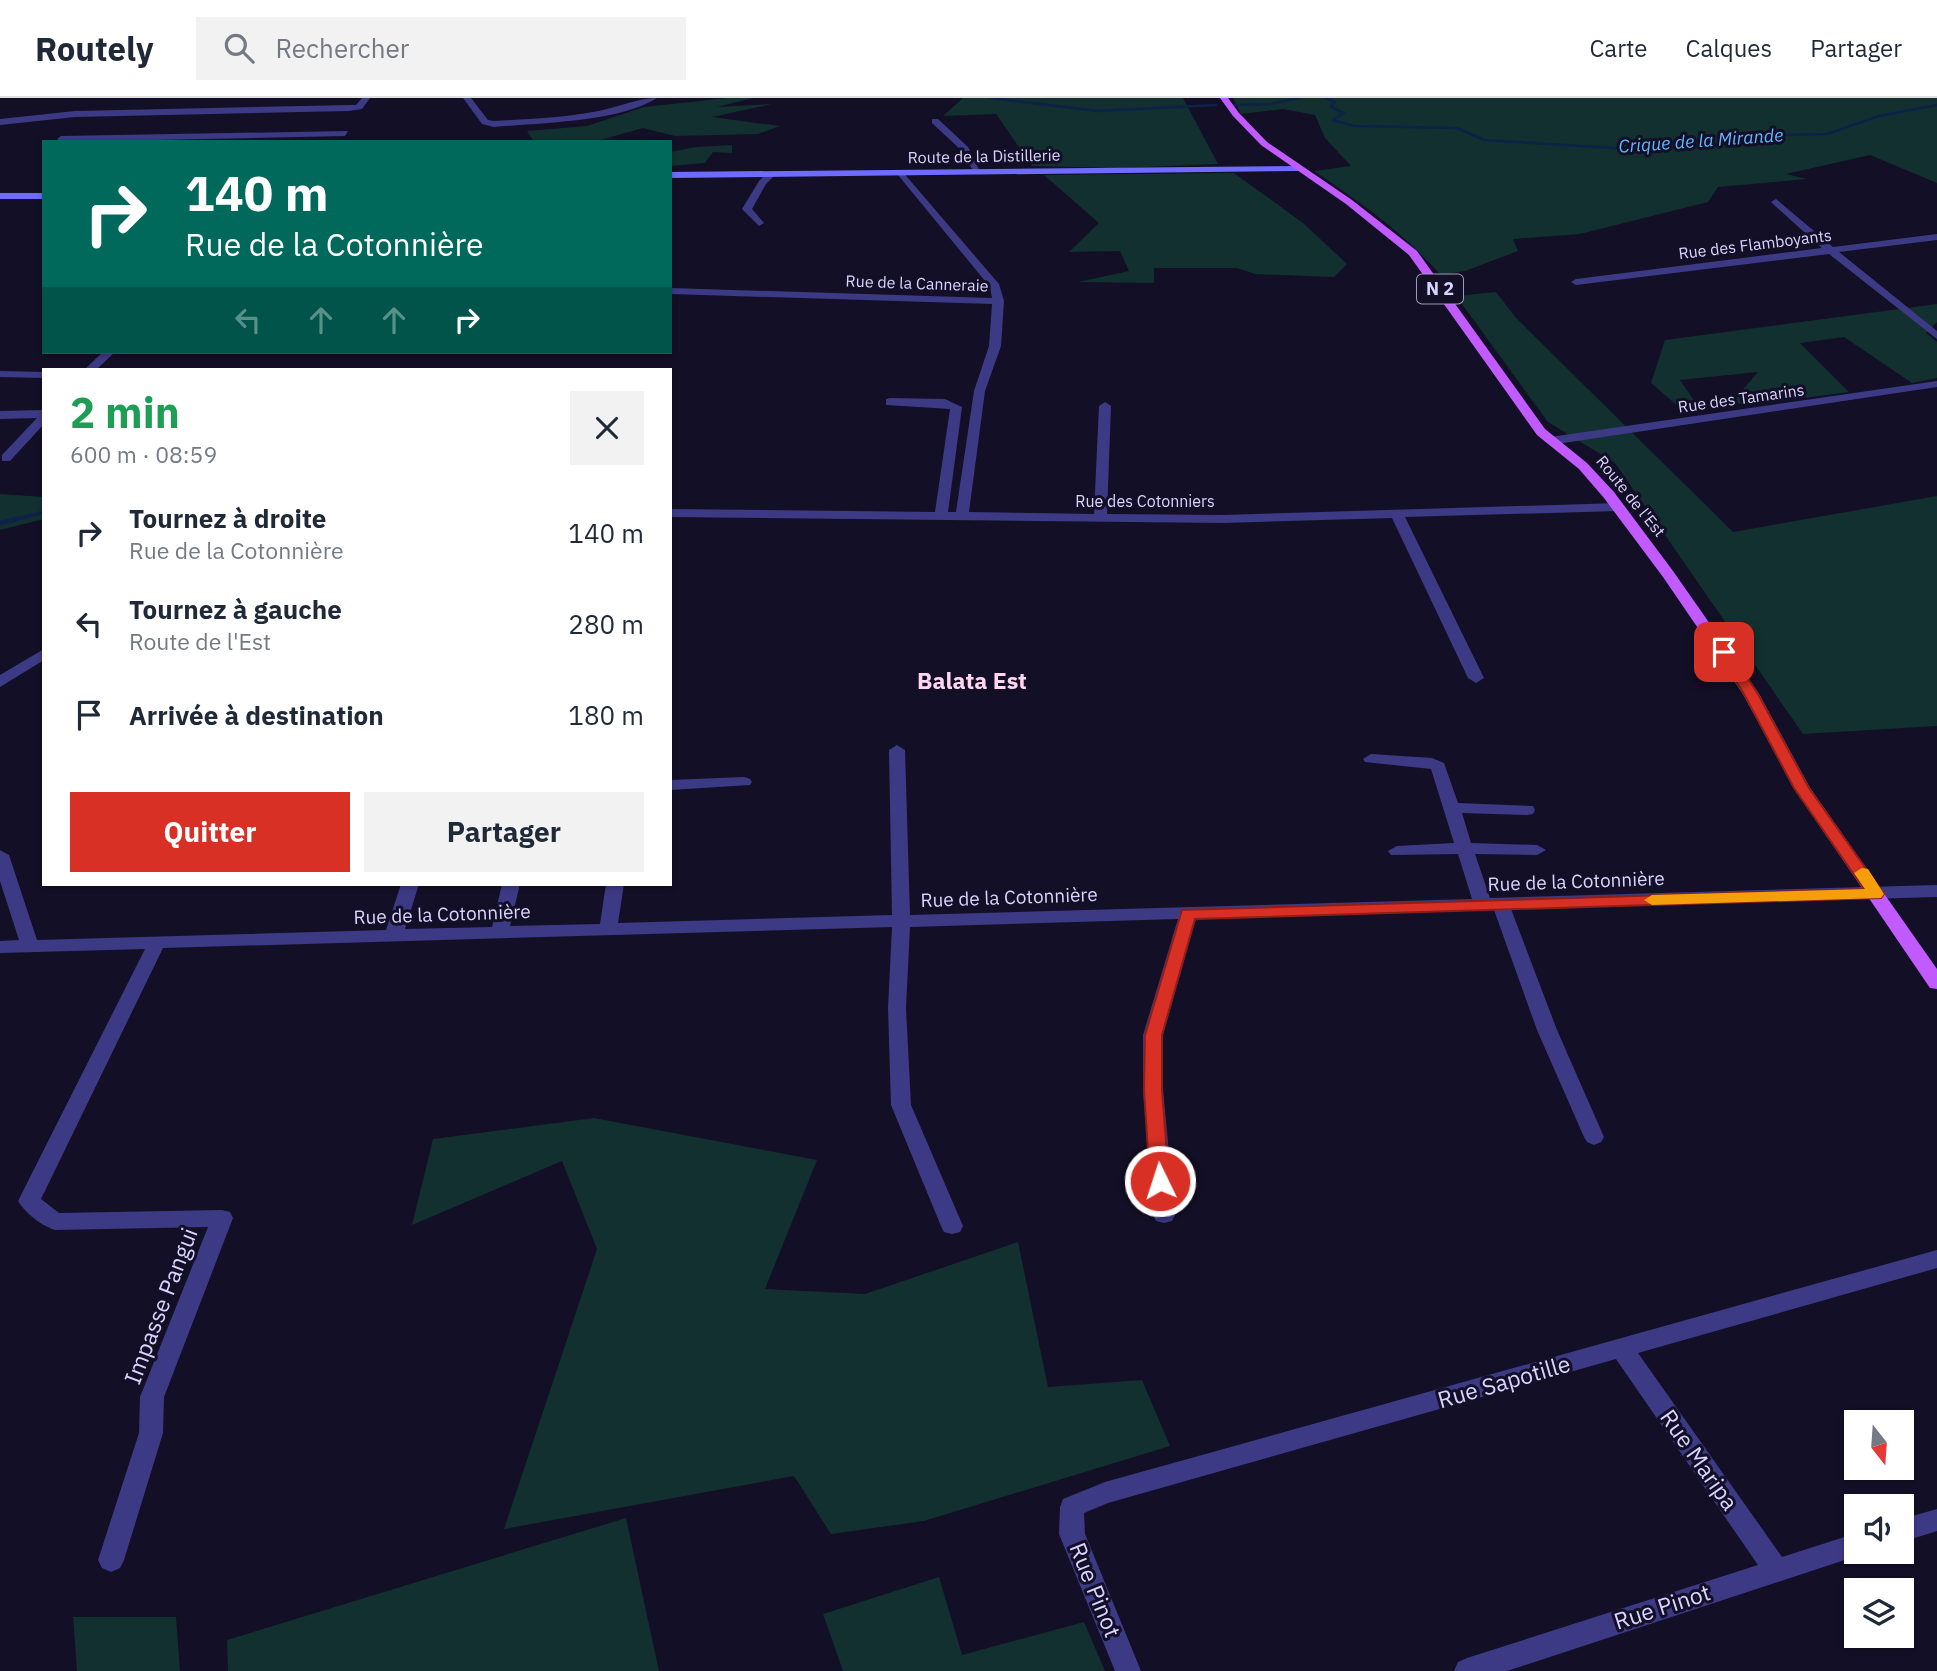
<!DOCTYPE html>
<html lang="fr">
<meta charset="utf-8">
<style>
:root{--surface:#fff;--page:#f2f2f3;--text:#1f2937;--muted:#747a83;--line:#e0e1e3;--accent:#d93025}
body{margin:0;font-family:"IBM Plex Sans",sans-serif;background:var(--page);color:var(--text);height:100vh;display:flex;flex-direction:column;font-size:26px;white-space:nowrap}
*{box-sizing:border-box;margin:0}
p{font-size:23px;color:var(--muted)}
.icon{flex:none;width:38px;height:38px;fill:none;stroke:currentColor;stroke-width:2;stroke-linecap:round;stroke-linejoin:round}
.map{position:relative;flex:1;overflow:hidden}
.drawer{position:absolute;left:42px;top:270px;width:630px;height:518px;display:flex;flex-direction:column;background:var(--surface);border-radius:0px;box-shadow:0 2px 5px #0004}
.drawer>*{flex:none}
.guide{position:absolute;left:42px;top:42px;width:630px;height:214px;border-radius:0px;box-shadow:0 2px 5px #0004;background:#00695c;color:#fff;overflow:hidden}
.needle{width:46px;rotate:163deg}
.tools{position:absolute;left:1844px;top:1312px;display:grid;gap:14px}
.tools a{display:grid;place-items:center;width:70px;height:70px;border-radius:0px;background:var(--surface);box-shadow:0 2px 5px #0004;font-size:35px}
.pin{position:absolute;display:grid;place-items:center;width:60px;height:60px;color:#fff;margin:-30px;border-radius:14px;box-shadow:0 4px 10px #0006}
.me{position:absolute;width:77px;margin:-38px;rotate:356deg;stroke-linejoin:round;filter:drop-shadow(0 0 5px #0008)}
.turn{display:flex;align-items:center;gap:24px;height:147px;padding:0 28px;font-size:32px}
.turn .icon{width:91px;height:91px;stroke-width:2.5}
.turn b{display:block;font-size:49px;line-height:60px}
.lanes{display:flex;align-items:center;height:66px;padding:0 28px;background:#0003;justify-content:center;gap:35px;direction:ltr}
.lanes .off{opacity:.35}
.round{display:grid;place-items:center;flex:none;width:74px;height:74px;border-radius:0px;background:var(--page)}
.head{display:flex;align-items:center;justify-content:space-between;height:119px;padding:0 28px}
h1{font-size:42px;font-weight:800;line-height:52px;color:#1e9e55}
.primary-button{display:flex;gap:14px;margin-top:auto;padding:14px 28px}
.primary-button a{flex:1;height:80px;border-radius:0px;background:var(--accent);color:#fff;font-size:28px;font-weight:800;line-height:80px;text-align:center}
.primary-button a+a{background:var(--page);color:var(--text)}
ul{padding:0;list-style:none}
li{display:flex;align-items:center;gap:21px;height:91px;padding:0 28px}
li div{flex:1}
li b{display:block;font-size:26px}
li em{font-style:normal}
header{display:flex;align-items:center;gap:42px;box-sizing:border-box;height:98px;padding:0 35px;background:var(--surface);border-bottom:2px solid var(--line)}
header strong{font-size:33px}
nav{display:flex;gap:38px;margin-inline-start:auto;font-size:24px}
.search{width:490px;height:63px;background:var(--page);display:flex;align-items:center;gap:18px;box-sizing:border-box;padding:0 24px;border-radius:0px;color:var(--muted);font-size:26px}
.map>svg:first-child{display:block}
.green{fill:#12302f}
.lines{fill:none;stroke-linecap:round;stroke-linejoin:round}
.stream-far2{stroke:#0c2248;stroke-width:2.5}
.stream-far1{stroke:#0c2248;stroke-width:3.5}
.stream{stroke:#0c2248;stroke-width:4.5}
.street{fill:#3d3a85;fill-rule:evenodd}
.secondary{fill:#6f6bff;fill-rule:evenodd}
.primary{fill:#c25bff;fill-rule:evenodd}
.route{fill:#d93025;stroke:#8d1f18;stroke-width:2}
.slow{fill:#f59e0b}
.labels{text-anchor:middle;stroke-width:6;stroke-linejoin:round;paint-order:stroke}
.far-street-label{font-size:16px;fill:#d9d4ff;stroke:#130f26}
.far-water-label{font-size:18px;font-style:italic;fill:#62b6ff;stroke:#130f26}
.shield{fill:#130f26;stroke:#9e99be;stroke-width:2}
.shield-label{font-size:18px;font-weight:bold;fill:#d9d4ff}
.street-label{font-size:19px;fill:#d9d4ff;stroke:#130f26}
.quarter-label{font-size:23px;font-weight:bold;fill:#ffd6f0;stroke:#130f26}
.near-street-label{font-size:23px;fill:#d9d4ff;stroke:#130f26}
</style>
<header>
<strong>Routely</strong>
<div class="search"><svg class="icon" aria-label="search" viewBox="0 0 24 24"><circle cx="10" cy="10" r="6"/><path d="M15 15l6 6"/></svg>Rechercher</div>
<nav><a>Carte</a><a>Calques</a><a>Partager</a></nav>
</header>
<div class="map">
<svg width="1937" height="1573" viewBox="0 0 1937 1573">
<rect width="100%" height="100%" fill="#130f26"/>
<!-- green -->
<g class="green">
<polygon points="727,0 753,0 717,9 772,6 712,19 780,28 758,36 675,38 643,30 597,43 600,44 534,44 527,33 587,28 644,9"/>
<polygon points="963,0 1183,0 1218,66 1119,70 1032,68 996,16 943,18"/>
<path d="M 1233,0 L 1937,0 L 1937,85 L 1870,57 L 1786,76 L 1807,81 L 1718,89 L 1708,104 L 1580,136 L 1513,141 L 1518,153 L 1465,173 L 1441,177 C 1401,133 1363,106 1314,73 L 1351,68 L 1325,40 L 1315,17 L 1283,11 L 1241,16 Z"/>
<polygon points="732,47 732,55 713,54 705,65 670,68 670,54 696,49"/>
<polygon points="1234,75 1303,125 1347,166 1334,179 1255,176 1237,170 1154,170 1154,185 1078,184 1129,173 1120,153 1069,154 1099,125 1044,77"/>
<polygon points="1496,194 1516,220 1733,434 1937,398 1937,628 1803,636 1615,365 1548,324 1456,198"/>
<polygon points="1937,206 1937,224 1926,235 1937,244 1937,280 1912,285 1844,239 1800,245 1849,294 1744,308 1733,303 1758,274 1680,282 1702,314 1687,316 1651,285 1665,242"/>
<polygon points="0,396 44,399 44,421 0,432"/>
<polygon points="594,1020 817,1062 765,1191 865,1196 1018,1144 1048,1289 1142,1282 1170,1348 924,1423 831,1436 794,1378 504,1431 597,1151 562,1063 412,1127 433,1041"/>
<polygon points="626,1420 659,1573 228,1573 227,1542"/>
<polygon points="939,1479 962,1557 1084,1524 1105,1573 843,1573 823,1516"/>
<polygon points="73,1519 176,1519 180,1573 77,1573"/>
</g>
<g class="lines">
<!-- stream-far2 -->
<g class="stream-far2">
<polyline points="990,0 1098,13 1216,7"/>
<polyline points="1326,0 1335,4 1331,9 1344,15 1333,22 1354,28 1457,30 1484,42 1630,51 1723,38 1827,36 1879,18 1937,7"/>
<polyline points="1235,7 1270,6 1299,0"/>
</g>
<!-- stream-far1 -->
<polyline class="stream-far1" points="10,423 44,414"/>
<!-- stream -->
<polyline class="stream" points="0,425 17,421"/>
<!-- street -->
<g class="street">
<polygon points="362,0 370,0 362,11 349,13 75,19 0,27 0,21 75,13 349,7 356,7"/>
<path d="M 463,0 L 471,0 L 488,22 L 494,23 C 527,21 560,20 593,14 C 614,11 636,0 657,0 C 620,24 538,25 494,29 L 482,26 Z"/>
<polygon points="932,21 938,21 968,49 981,76 975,76 961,52 932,25"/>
<polygon points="348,33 345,38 61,44 57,41 61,38"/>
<polygon points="901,72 999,186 1004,203 1001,248 985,293 969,414 1094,416 1099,308 1105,304 1111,308 1107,416 1223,417 1619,405 1626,409 1619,413 1405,419 1484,580 1476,585 1468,580 1392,420 1223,425 670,419 670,411 935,414 950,311 886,307 886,301 890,300 945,301 962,309 948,414 956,414 974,293 989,248 992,206 670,196 670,190 992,200 990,189 898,77 898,73"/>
<polygon points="768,74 776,76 766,86 752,111 764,125 759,128 742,111 759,83"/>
<polygon points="1776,101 1833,149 1937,136 1937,142 1839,154 1937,233 1937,241 1829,156 1576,187 1571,184 1576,181 1822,150 1773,106 1771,104"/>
<polygon points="103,254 115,254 97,271 85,271"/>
<polygon points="0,273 44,274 44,280 0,279"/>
<polygon points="1937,283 1937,289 1550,347 1544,343 1550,339"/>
<polygon points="44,312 44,326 10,363 2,363 2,357 37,320 0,321 0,313"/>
<polygon points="44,551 44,562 0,589 0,577"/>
<path d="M 897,647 L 905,652 L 910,817 L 1472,801 L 1458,756 L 1391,757 L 1388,753 L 1397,748 L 1454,745 L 1431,671 L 1365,664 L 1363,661 L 1371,656 L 1432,660 L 1444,665 L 1458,705 L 1533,708 L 1535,712 L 1533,716 L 1527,717 L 1462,715 L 1471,745 L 1537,747 L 1546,752 L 1537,757 L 1475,756 L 1490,800 L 1937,787 L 1937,799 L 1511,811 L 1557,932 L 1604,1039 L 1601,1044 L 1594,1047 L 1587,1044 L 1584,1039 L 1537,932 L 1494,812 L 1196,820 L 1163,937 L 1163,992 L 1175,1117 L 1172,1123 L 1164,1125 L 1156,1123 L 1153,1117 L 1143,992 L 1143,937 L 1178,821 L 910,829 L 906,910 L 911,1007 L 963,1128 L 960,1134 L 952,1136 L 944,1134 L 941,1128 L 891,1007 L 888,910 L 892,829 L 163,850 L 41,1101 L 59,1115 L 222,1112 L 230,1114 L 233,1120 L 164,1299 L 163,1335 L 124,1462 L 120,1470 L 111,1474 L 102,1470 L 98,1462 L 139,1335 L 140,1299 L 208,1129 L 55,1132 C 42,1128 25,1115 18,1103 L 145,851 L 0,855 L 0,843 L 19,842 L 0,783 L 0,752 L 9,757 L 37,842 L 386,832 L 401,786 L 419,786 L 405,831 L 492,829 L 502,786 L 520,786 L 510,828 L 600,826 L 606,786 L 624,786 L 618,825 L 892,817 L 889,652 Z"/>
<polygon points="744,679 750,681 752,684 750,687 670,692 670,682"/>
<polygon points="1937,1152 1937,1170 1638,1255 1782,1459 1857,1435 1857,1454 1866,1455 1507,1573 1454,1573 1458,1564 1467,1560 1758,1467 1616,1261 1108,1405 1084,1415 1085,1436 1141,1573 1115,1573 1059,1436 1060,1409 1063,1401 1105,1384"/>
<polygon points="1937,1411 1937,1433 1902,1444 1902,1421"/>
</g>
<!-- secondary -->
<g class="secondary">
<polygon points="1301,68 1303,70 1298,73 670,80 670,74"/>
<rect x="0" y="95" width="44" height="6"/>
</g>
<!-- primary -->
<polygon class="primary" points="1220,0 1228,0 1239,15 1267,44 1352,102 1417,153 1545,331 1587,365 1614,394 1673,473 1759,596 1810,690 1937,871 1937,891 1930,890 1794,690 1743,596 1663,479 1604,400 1579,371 1537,337 1409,157 1346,106 1261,47 1233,18"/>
</g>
<!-- route -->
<polygon class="route" points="1724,550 1729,551 1758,596 1809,690 1881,792 1884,796 1881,800 1195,821 1162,937 1162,992 1169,1083 1167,1088 1160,1090 1153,1088 1150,1083 1144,992 1145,937 1182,812 1864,791 1794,690 1744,596 1717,554"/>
<!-- slow -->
<polygon class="slow" points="1862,770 1868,771 1884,796 1881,800 1652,807 1644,802 1652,797 1865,791 1854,775"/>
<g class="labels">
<!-- far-street labels -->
<g class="far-street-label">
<text transform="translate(984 58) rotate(-1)" y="6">Route de la Distillerie</text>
<text transform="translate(1755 146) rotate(-7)" y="6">Rue des Flamboyants</text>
<text transform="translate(917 185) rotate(2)" y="6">Rue de la Canneraie</text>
<text transform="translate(1741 300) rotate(-8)" y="6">Rue des Tamarins</text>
<text transform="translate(1631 398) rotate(51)" y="6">Route de l'Est</text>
<text x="1145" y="409">Rue des Cotonniers</text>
</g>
<!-- far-water labels -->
<g class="far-water-label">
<text transform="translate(1701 43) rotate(-4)" y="6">Crique de la Mirande</text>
</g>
<!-- shield labels -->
<rect class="shield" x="1417" y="176.5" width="46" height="29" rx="5"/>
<g class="shield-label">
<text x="1440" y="197">N 2</text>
</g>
<!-- street labels -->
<g class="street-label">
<text transform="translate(1576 783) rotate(-2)" y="7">Rue de la Cotonnière</text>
<text transform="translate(1009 799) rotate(-2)" y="7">Rue de la Cotonnière</text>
<text transform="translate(442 816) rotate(-2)" y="7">Rue de la Cotonnière</text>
</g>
<!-- quarter labels -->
<g class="quarter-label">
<text x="972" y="591">Balata Est</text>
</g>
<!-- near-street labels -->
<g class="near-street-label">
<text transform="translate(161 1208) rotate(-69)" y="8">Impasse Pangui</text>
<text transform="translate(1504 1284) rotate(-16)" y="8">Rue Sapotille</text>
<text transform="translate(1699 1362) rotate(55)" y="8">Rue Maripa</text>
<text transform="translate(1095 1492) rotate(68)" y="8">Rue Pinot</text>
<text transform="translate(1662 1509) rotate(-18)" y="8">Rue Pinot</text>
</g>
</g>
</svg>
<div class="tools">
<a><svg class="needle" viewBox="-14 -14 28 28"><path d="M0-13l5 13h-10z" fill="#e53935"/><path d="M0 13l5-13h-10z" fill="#747a83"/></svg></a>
<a><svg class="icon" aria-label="sound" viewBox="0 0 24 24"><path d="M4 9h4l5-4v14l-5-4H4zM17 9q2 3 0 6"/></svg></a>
<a><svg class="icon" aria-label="layers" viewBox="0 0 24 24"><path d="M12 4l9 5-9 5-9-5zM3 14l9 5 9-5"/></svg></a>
</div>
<div class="pin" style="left:1724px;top:554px;background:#d93025"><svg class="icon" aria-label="arrive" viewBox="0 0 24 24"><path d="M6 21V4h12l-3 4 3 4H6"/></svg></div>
<svg class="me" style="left:1160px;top:1083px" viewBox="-20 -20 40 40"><circle r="17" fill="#d93025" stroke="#fff" stroke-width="3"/><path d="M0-11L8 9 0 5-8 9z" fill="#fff"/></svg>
<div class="guide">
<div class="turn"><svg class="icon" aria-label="right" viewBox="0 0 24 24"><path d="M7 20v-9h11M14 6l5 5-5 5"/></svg><div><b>140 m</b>Rue de la Cotonnière</div></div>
<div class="lanes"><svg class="icon off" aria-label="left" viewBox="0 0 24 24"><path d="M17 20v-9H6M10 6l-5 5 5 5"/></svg><svg class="icon off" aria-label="ahead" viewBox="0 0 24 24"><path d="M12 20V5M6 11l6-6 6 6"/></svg><svg class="icon off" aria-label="ahead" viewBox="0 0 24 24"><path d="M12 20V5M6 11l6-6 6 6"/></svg><svg class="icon" aria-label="right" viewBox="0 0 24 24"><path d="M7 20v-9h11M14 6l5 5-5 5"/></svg></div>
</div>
<section class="drawer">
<div class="head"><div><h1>2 min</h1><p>600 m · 08:59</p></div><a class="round"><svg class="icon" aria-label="close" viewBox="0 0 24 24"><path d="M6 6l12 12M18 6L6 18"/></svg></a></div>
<ul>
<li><svg class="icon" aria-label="right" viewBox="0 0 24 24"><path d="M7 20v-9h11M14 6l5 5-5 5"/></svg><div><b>Tournez à droite</b><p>Rue de la Cotonnière</p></div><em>140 m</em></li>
<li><svg class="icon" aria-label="left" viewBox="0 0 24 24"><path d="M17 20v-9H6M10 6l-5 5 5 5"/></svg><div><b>Tournez à gauche</b><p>Route de l'Est</p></div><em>280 m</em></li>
<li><svg class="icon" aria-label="arrive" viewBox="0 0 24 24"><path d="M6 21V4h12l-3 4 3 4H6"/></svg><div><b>Arrivée à destination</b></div><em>180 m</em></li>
</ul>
<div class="primary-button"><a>Quitter</a><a>Partager</a></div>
</section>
</div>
